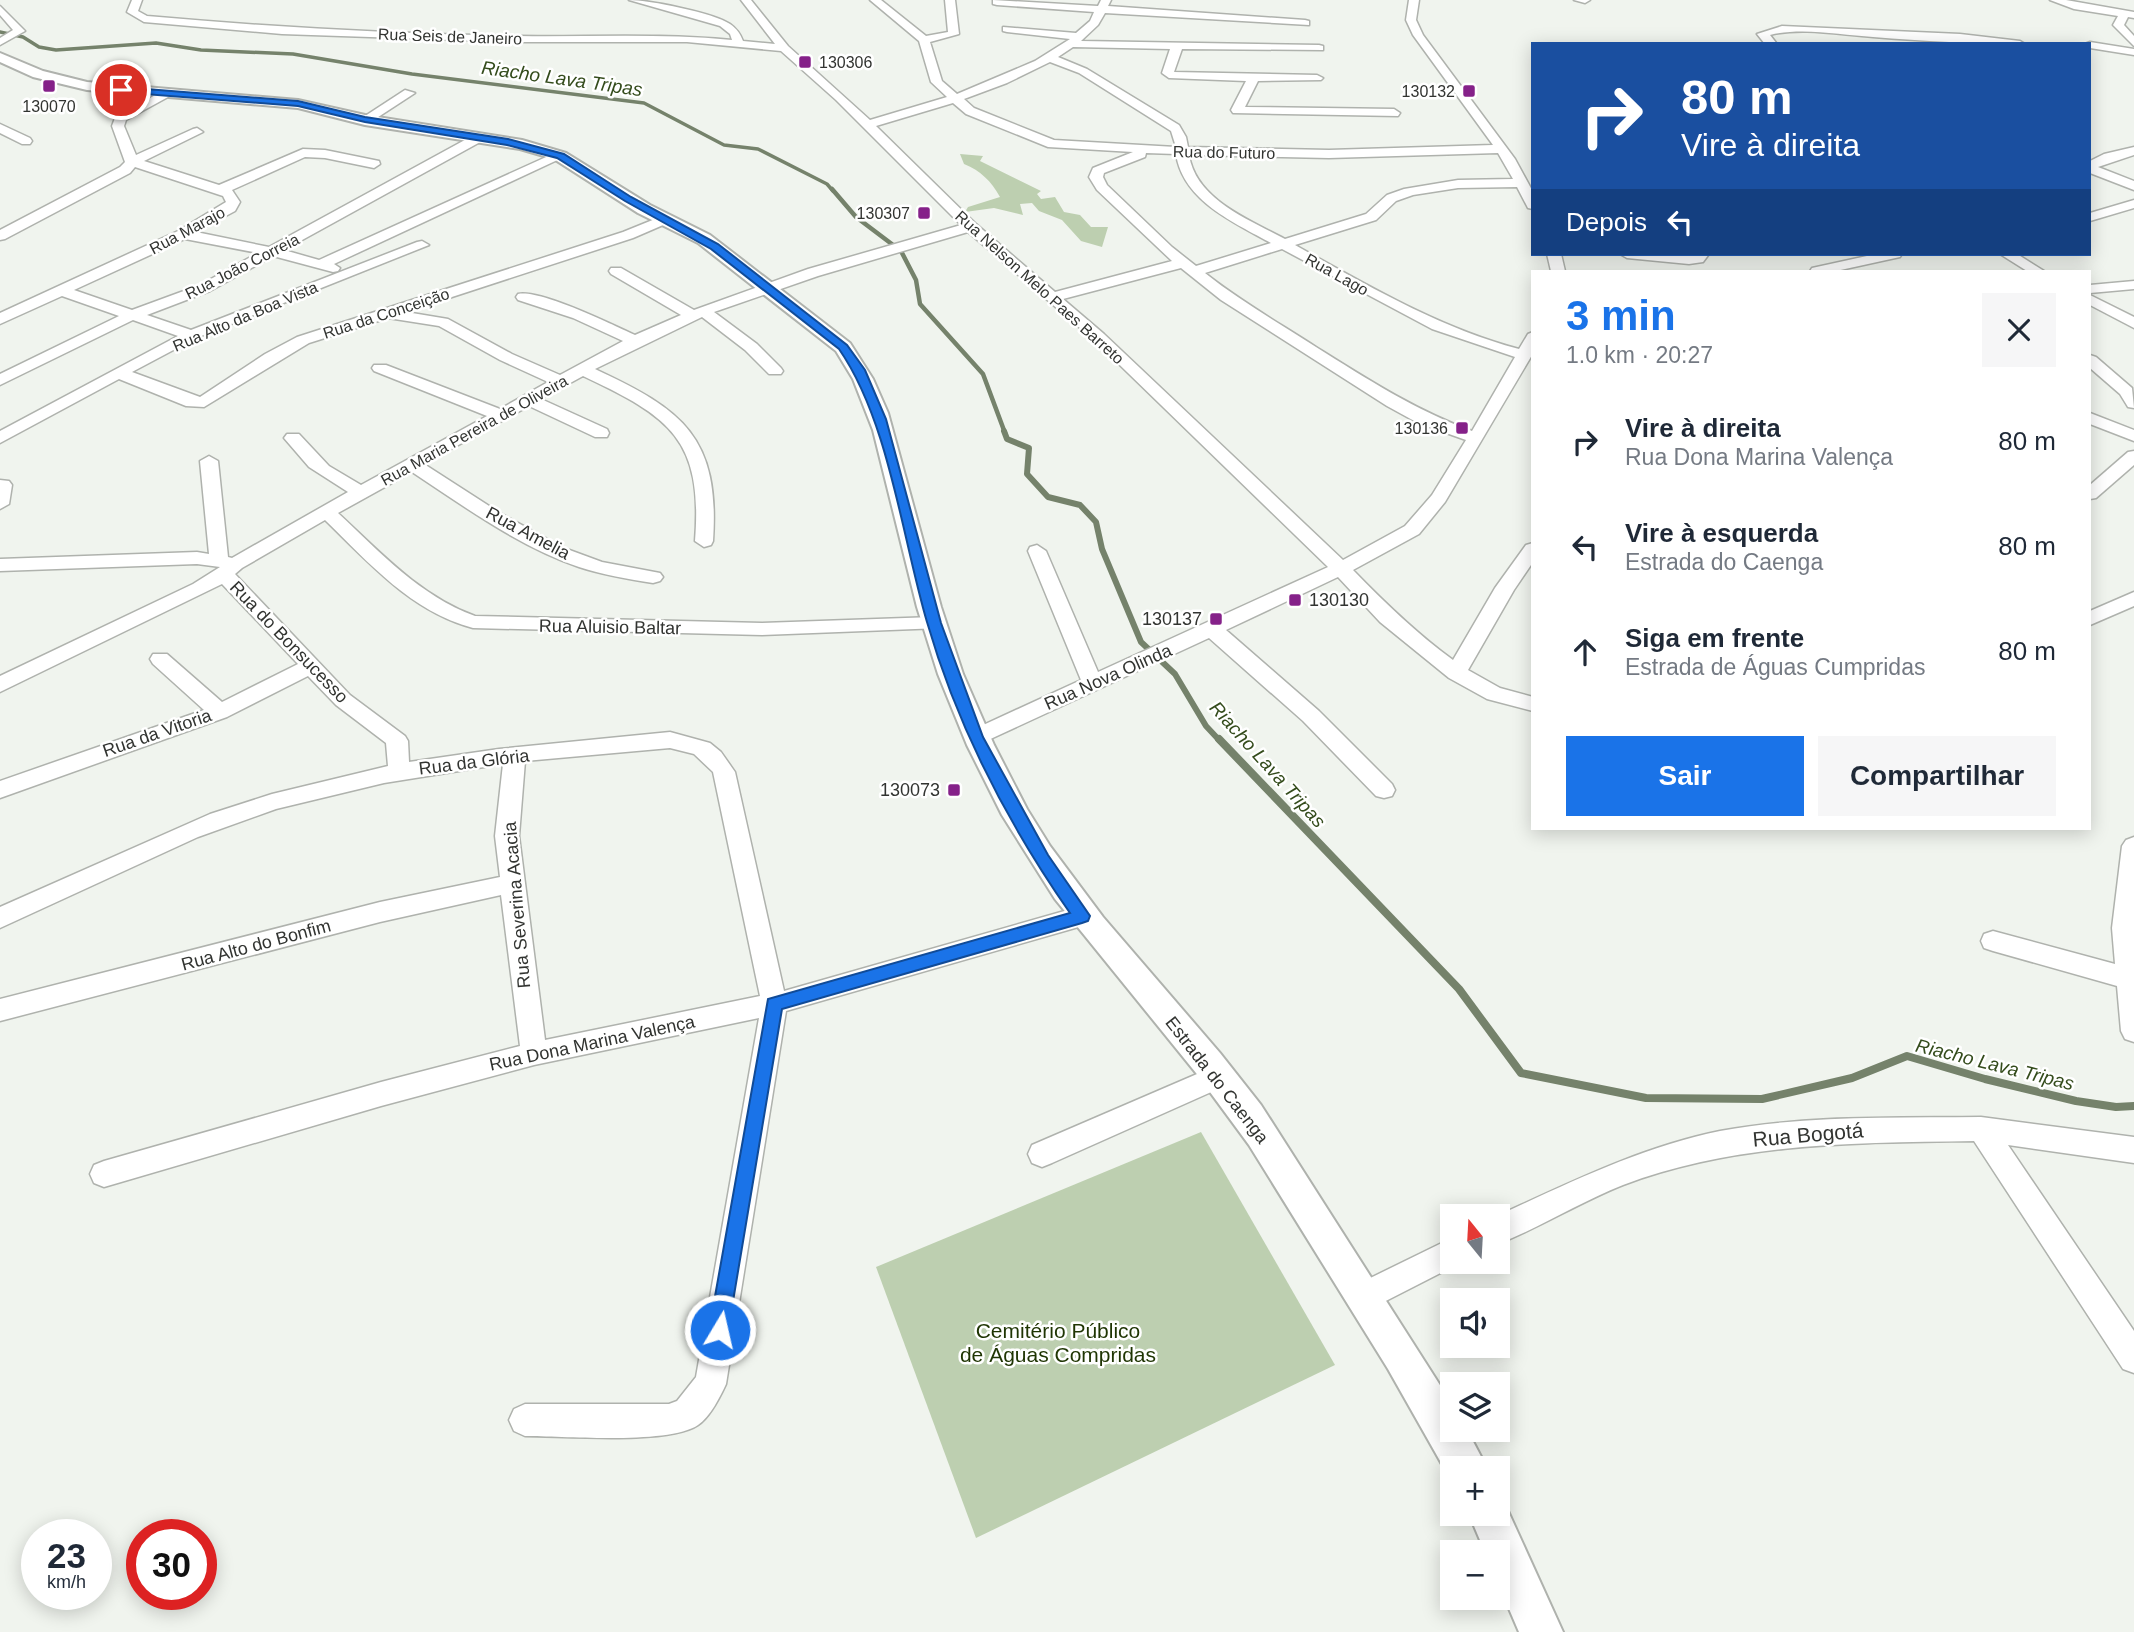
<!DOCTYPE html>
<html lang="pt">
<meta charset="utf-8">
<style>
:root{--surface:#fff;--page:#f6f6f7;--text:#1f2937;--muted:#747a83;--accent:#1a73e8}
body{margin:0;font-family:Helvetica,sans-serif;background:var(--page);color:var(--text);height:100vh;display:flex;flex-direction:column;font-size:26px;white-space:nowrap}
*{box-sizing:border-box;margin:0}
p{font-size:23px;color:var(--muted)}
.icon{flex:none;width:38px;height:38px;fill:none;stroke:currentColor;stroke-width:2;stroke-linecap:round;stroke-linejoin:round}
.map{position:relative;flex:1;overflow:hidden}
.sheet{position:absolute;left:1531px;top:270px;width:560px;height:560px;display:flex;flex-direction:column;background:var(--surface);border-radius:0px;box-shadow:0 4px 18px #0003}
.sheet>*{flex:none}
.top-card{position:absolute;left:1531px;top:42px;width:560px;height:214px;border-radius:0px;box-shadow:0 4px 18px #0003;background:#1a4fa0;color:#fff;overflow:hidden}
.needle{width:46px;rotate:342deg}
.buttons{position:absolute;left:1440px;top:1204px;display:grid;gap:14px}
.buttons a{display:grid;place-items:center;width:70px;height:70px;border-radius:0px;background:var(--surface);box-shadow:0 4px 18px #0003;font-size:35px}
.speed{position:absolute;left:21px;top:1519px;display:flex;gap:14px;font-size:35px;font-weight:700;text-align:center}
.speed>*{display:grid;place-content:center;width:91px;height:91px;border-radius:50%;background:var(--surface);box-shadow:0 4px 18px #0003;line-height:1}
.speed small{font-size:18px;font-weight:400}
.speed .limit{border:10px solid #d22;background:#fff;color:#111}
.pin{position:absolute;display:grid;place-items:center;width:60px;height:60px;color:#fff;margin:-30px;border:4px solid #fff;border-radius:50%;box-shadow:0 2px 7px #0007}
.me{position:absolute;width:77px;margin:-38px;rotate:9deg;stroke-linejoin:round;filter:drop-shadow(0 0 5px #0008)}
.turn{display:flex;align-items:center;gap:24px;height:147px;padding:0 35px;font-size:32px}
.turn .icon{width:91px;height:91px;stroke-width:2.5}
.turn b{display:block;font-size:49px;line-height:60px}
.then{display:flex;align-items:center;height:66px;padding:0 35px;background:#0003;gap:14px;font-size:26px}
.round{display:grid;place-items:center;flex:none;width:74px;height:74px;border-radius:0px;background:var(--page)}
.head{display:flex;align-items:center;justify-content:space-between;height:119px;padding:0 35px}
h1{font-size:42px;font-weight:600;line-height:52px;color:var(--accent)}
.primary-button{display:flex;gap:14px;margin-top:auto;padding:14px 35px}
.primary-button a{flex:1;height:80px;border-radius:0px;background:var(--accent);color:#fff;font-size:28px;font-weight:600;line-height:80px;text-align:center}
.primary-button a+a{background:var(--page);color:var(--text)}
ul{padding:0;list-style:none}
li{display:flex;align-items:center;gap:21px;height:105px;padding:0 35px}
li div{flex:1}
li b{display:block;font-size:26px}
li em{font-style:normal}
.map>svg:first-child{display:block}
.green{fill:#bdcfb0}
.lines{fill:none;stroke-linecap:round;stroke-linejoin:round}
.stream-far3{stroke:#75826b;stroke-width:3.5}
.stream-far2{stroke:#75826b;stroke-width:4.5}
.stream-far1{stroke:#75826b;stroke-width:6}
.stream{stroke:#75826b;stroke-width:8}
.minor-casing{stroke:#afb2ad;stroke-width:3}
.major-casing{stroke:#afb2ad;stroke-width:4}
.minor{fill:#fff;fill-rule:evenodd}
.major{fill:#fff;fill-rule:evenodd}
.route{fill:#1a73e8;stroke:#114b97;stroke-width:2}
.poi-dot{fill:#852189;stroke:#fff;stroke-width:2.5}
.labels{text-anchor:middle;stroke-width:5;stroke-linejoin:round;paint-order:stroke}
.far-street-label{font-size:16px;fill:#323431;stroke:#fff}
.far-poi-label{font-size:16px;fill:#323431;stroke:#fff;text-anchor:end}
.street-label{font-size:18px;fill:#323431;stroke:#fff}
.poi-label{font-size:18px;fill:#323431;stroke:#fff;text-anchor:end}
.water-label{font-size:19px;font-style:italic;fill:#344c1c;stroke:#fff}
.near-street-label{font-size:21px;fill:#323431;stroke:#fff}
.near-park-label{font-size:21px;fill:#1f3503;stroke:#fff}
</style>
<div class="map">
<svg width="2134" height="1632" viewBox="0 0 2134 1632">
<rect width="100%" height="100%" fill="#f0f4ee"/>
<!-- green -->
<g class="green">
<path d="M 960,154 L 983,156 L 980,161 L 1041,191 L 1037,194 L 1041,199 L 1055,197 L 1064,212 L 1080,215 L 1091,227 L 1108,227 L 1102,247 L 1081,241 L 1062,220 L 1039,211 L 1032,203 L 1020,204 L 1023,215 L 994,208 L 965,212 L 968,207 L 1000,197 C 991,181 981,171 964,164 Z"/>
<polygon points="1201,1132 1335,1365 976,1538 876,1267"/>
</g>
<g class="lines">
<!-- stream-far3 -->
<polyline class="stream-far3" points="0,32 23,37 39,47 56,50 156,43 201,50 293,54 412,74 644,103 724,145 758,149 827,184 833,191"/>
<!-- stream-far2 -->
<polyline class="stream-far2" points="832,189 856,217 901,251 916,280 920,304 983,374 1005,433"/>
<!-- stream-far1 -->
<polyline class="stream-far1" points="1004,431 1007,439 1029,448 1027,474 1048,497 1080,505 1096,522 1102,549 1141,642 1175,674 1206,726 1220,741"/>
<!-- stream -->
<polyline class="stream" points="1219,739 1459,989 1521,1073 1646,1098 1762,1099 1852,1078 1907,1056 1985,1079 2076,1101 2116,1107 2134,1106"/>
<defs>
<g id="minor">
<path d="M 132,0 L 142,0 L 138,11 L 147,16 C 270,27 394,34 519,36 C 590,37 661,33 732,40 L 730,34 L 720,26 L 629,0 C 649,0 714,13 730,24 C 737,29 740,33 743,41 L 775,44 L 741,0 L 751,0 L 788,46 L 870,120 L 947,97 L 931,82 L 919,41 L 870,0 L 881,0 L 926,36 L 948,32 L 945,0 L 955,0 L 959,34 L 930,42 L 942,81 L 957,94 L 1035,61 L 1070,39 L 1007,32 L 1003,31 L 1003,27 L 1076,33 L 1090,21 L 1094,12 L 997,5 L 993,4 L 993,0 L 1098,6 L 1101,0 L 1111,0 L 1108,6 L 1305,20 L 1309,21 L 1309,25 L 1105,13 L 1098,25 L 1081,41 L 1319,45 L 1323,46 L 1323,50 L 1182,49 L 1174,72 L 1317,75 L 1323,78 L 1321,80 L 1258,81 L 1245,107 L 1394,109 L 1400,113 L 1398,116 L 1233,113 L 1231,110 L 1246,81 L 1169,78 L 1162,73 L 1170,49 L 1073,47 L 1058,57 L 1087,69 L 1179,125 L 1186,137 L 1188,147 L 1329,150 L 1493,145 L 1413,35 L 1406,20 L 1409,0 L 1419,0 L 1416,20 L 1423,35 L 1515,159 L 1533,192 L 1533,209 L 1528,208 L 1517,187 L 1458,188 L 1413,195 L 1396,201 L 1376,220 L 1295,245 C 1367,285 1439,328 1519,349 L 1528,334 L 1533,332 L 1532,355 L 1445,502 L 1419,534 L 1353,570 C 1385,603 1416,633 1453,660 L 1495,588 L 1526,545 L 1533,543 L 1533,562 L 1514,590 L 1468,670 L 1500,688 L 1533,697 L 1533,711 L 1487,699 L 1449,678 L 1380,622 L 1338,577 L 1226,630 L 1319,711 L 1392,784 L 1395,790 L 1392,796 L 1384,798 L 1376,796 L 1303,721 L 1209,638 L 984,742 L 976,745 L 968,742 L 965,737 L 968,732 L 1081,680 L 1028,551 L 1030,547 L 1037,545 L 1046,551 L 1098,672 L 1328,567 L 1094,340 L 968,232 L 818,276 L 714,312 L 757,344 L 781,368 L 783,371 L 781,374 L 769,374 L 745,350 L 702,317 L 595,369 C 683,410 720,437 713,541 L 711,545 L 704,547 L 695,541 C 703,439 670,417 583,376 L 541,399 L 607,429 L 609,433 L 607,437 L 595,437 L 529,406 L 424,464 L 500,513 L 564,548 L 602,562 L 660,573 L 663,577 L 660,581 L 653,583 C 628,579 603,575 579,567 C 518,546 465,507 412,472 L 338,513 C 380,552 420,596 475,616 L 762,623 L 934,617 L 941,618 L 944,623 L 941,628 L 762,635 L 473,628 C 412,612 369,563 325,520 L 242,568 L 235,574 L 350,695 L 405,736 L 408,741 L 409,762 L 499,749 L 670,732 L 710,743 L 721,752 L 735,772 L 784,991 L 1082,906 L 1091,909 L 1094,916 L 1091,923 L 1082,926 L 786,1011 L 726,1384 C 720,1397 710,1417 698,1425 C 669,1445 564,1436 525,1436 L 514,1431 L 509,1420 L 514,1409 L 525,1404 L 669,1404 L 677,1401 L 696,1377 L 759,1018 L 534,1065 L 381,1106 L 104,1187 L 94,1183 L 90,1174 L 94,1165 L 104,1161 L 381,1082 L 520,1046 L 501,895 L 380,922 L 0,1021 L 0,999 L 380,902 L 500,877 L 495,836 L 503,764 L 384,783 L 276,809 L 198,837 L 0,928 L 0,907 L 210,814 L 272,794 L 388,766 L 386,743 L 336,705 L 308,676 L 227,717 L 0,798 L 0,781 L 204,710 L 153,664 L 150,659 L 153,654 L 167,654 L 222,702 L 298,664 L 222,584 L 0,692 L 0,676 L 193,584 L 220,567 L 197,564 L 0,571 L 0,559 L 197,552 L 209,554 L 200,461 L 209,456 L 218,461 L 228,557 L 232,558 L 348,492 L 309,467 L 284,438 L 287,434 L 299,434 L 329,466 L 361,485 L 487,416 L 374,371 L 372,368 L 374,365 L 386,365 L 500,409 L 548,382 L 500,360 L 439,326 L 388,318 L 309,343 L 204,407 L 186,406 L 119,379 L 0,443 L 0,431 L 178,336 L 133,320 L 0,385 L 0,374 L 119,316 L 62,296 L 0,324 L 0,313 L 178,231 L 226,202 L 223,196 L 135,167 L 130,173 L 5,239 L 0,240 L 0,230 L 120,167 L 125,162 L 112,126 L 115,118 L 164,90 L 168,91 L 168,97 L 126,120 L 124,126 L 136,155 L 193,129 L 197,128 L 203,132 L 144,161 L 219,185 L 303,149 L 325,150 L 379,161 L 380,164 L 374,168 L 325,158 L 305,157 L 232,190 L 240,202 L 235,211 L 196,232 L 269,247 L 474,135 L 482,135 L 482,141 L 284,250 L 319,260 L 555,153 L 560,152 L 566,156 L 334,264 L 340,268 L 338,271 L 333,272 L 273,256 L 210,291 L 147,315 L 191,330 L 417,242 L 422,241 L 429,245 L 196,338 L 132,372 L 200,397 L 265,354 L 297,337 L 623,232 L 665,215 L 672,219 L 670,222 L 633,238 L 406,312 L 448,319 L 512,354 L 560,375 L 623,341 L 573,318 L 518,300 L 516,297 L 518,294 C 540,289 613,325 635,335 L 681,315 L 611,274 L 609,271 L 611,268 L 621,268 L 694,310 L 808,269 L 961,225 L 836,100 L 781,51 L 687,42 L 517,42 L 282,34 L 144,22 L 127,12 ZM 1050,62 L 1079,73 L 1171,131 L 1176,147 L 1054,140 L 974,108 L 964,99 L 1007,83 ZM 953,103 L 966,114 L 1048,147 L 1133,152 L 1093,168 L 1089,177 L 1097,190 L 1172,261 L 1055,292 L 976,224 L 876,126 ZM 1146,153 L 1176,154 C 1183,201 1235,223 1271,243 L 1196,266 L 1172,247 L 1107,185 L 1103,177 L 1104,173 L 1145,157 ZM 1498,153 L 1513,179 L 1458,180 L 1404,189 L 1387,195 L 1366,214 L 1285,239 C 1250,220 1196,200 1189,155 L 1329,158 ZM 185,239 L 258,253 L 200,285 L 132,310 L 74,290 ZM 1282,249 L 1432,329 L 1515,357 L 1472,431 C 1415,410 1367,379 1316,347 C 1279,323 1240,301 1205,273 ZM 1181,268 L 1221,300 L 1387,406 L 1418,423 L 1466,440 L 1432,495 L 1405,526 L 1343,560 L 1104,334 L 1063,299 ZM 670,748 L 694,754 L 713,772 L 760,996 L 545,1040 L 519,836 L 525,761 Z"/>
<polygon points="1574,0 1590,0 1585,3"/>
<polygon points="2050,0 2066,0 2134,12 2134,18 2128,17 2124,25 2134,36 2134,46 2113,25 2118,16 2074,9"/>
<polygon points="0,6 25,31 0,45 0,38 13,30 0,15"/>
<path d="M 1782,26 L 1960,34 L 2020,41 L 2025,44 C 1975,44 1923,41 1873,37 C 1840,35 1802,27 1770,35 L 1777,44 L 1765,44 L 1757,34 Z"/>
<polygon points="2090,42 2134,49 2134,55 2090,48 2090,44 2085,44"/>
<polygon points="405,90 415,93 369,123 359,120"/>
<polygon points="0,124 30,138 32,141 30,144 22,144 0,133"/>
<polygon points="2134,147 2134,155 2098,167 2134,181 2134,190 2090,173 2090,161 2104,154"/>
<polygon points="2134,200 2134,208 2090,221 2090,213"/>
<polygon points="1547,254 1561,254 1565,271 1551,271"/>
<polygon points="1620,254 1709,254 1703,262 1689,264 1627,258"/>
<polygon points="1876,254 1902,254 1900,257 1836,271 1810,271 1812,268"/>
<polygon points="2000,254 2017,254 2044,271 2027,271"/>
<polygon points="2134,281 2134,289 2090,293 2090,285"/>
<polygon points="2090,295 2134,317 2134,328 2090,305"/>
<polygon points="2090,355 2096,357 2132,388 2134,408 2128,407 2120,394 2090,368"/>
<polygon points="2090,413 2134,430 2134,441 2090,424"/>
<polygon points="2134,451 2134,465 2096,498 2090,499 2090,485 2128,452"/>
<polygon points="0,480 9,481 12,485 9,504 0,509"/>
<polygon points="2134,592 2134,606 2090,625 2090,611"/>
<polygon points="2134,837 2134,1042 2125,1039 2121,1031 2117,986 1993,951 1984,948 1981,941 1984,934 1993,931 2115,964 2112,928 2122,846 2126,840"/>
<polygon points="1218,1065 1227,1069 1231,1077 1227,1085 1052,1163 1042,1167 1032,1163 1028,1154 1032,1145"/>
<path d="M 1981,1117 L 2134,1137 L 2134,1163 L 2008,1145 L 2134,1331 L 2134,1373 L 2123,1369 L 1974,1141 C 1855,1143 1736,1142 1623,1185 C 1580,1202 1541,1227 1498,1244 L 1497,1216 C 1569,1183 1641,1147 1720,1131 C 1806,1115 1894,1118 1981,1117 Z"/>
<polygon points="1452,1238 1452,1262 1462,1262 1376,1306 1365,1311 1354,1306 1350,1296 1354,1286"/>
</g>
<g id="major">
<polygon points="0,53 43,71 87,82 298,100 365,115 522,140 566,153 650,205 710,235 850,343 873,379 888,413 941,607 963,674 994,745 1027,809 1050,846 1103,917 1220,1053 1261,1105 1452,1404 1452,1430 1467,1430 1487,1468 1452,1468 1452,1482 1388,1369 1249,1145 1196,1073 1055,899 1002,815 967,745 938,674 917,607 873,430 853,379 836,351 698,243 638,213 554,159 520,149 365,125 298,108 87,90 33,77 0,62"/>
<polygon points="1498,1497 1503,1500 1563,1632 1519,1632 1498,1583 1498,1552 1485,1552 1469,1514 1498,1514"/>
</g>
</defs>
<!-- minor casing -->
<use href="#minor" class="minor-casing"/>
<!-- major casing -->
<use href="#major" class="major-casing"/>
<!-- minor -->
<use href="#minor" class="minor"/>
<!-- major -->
<use href="#major" class="major"/>
</g>
<!-- route -->
<path class="route" d="M 121,87 L 298,101 L 365,117 L 508,139 L 564,154 L 631,197 L 718,244 L 847,345 L 865,370 L 886,419 L 941,623 L 983,737 L 1048,855 L 1090,916 L 1088,921 L 1082,923 L 782,1009 L 727,1337 L 720,1340 L 712,1337 L 709,1330 L 768,999 L 1070,913 C 1008,824 957,726 927,622 C 902,537 889,421 839,349 L 711,249 L 625,201 L 557,158 L 507,145 L 365,122 L 298,106 L 118,92 Z"/>
<!-- markers -->
<g class="poi-dot">
<rect x="798" y="55" width="14" height="14" rx="3.5"/>
<rect x="42" y="79" width="14" height="14" rx="3.5"/>
<rect x="1462" y="84" width="14" height="14" rx="3.5"/>
<rect x="917" y="206" width="14" height="14" rx="3.5"/>
<rect x="1455" y="421" width="14" height="14" rx="3.5"/>
<rect x="1288" y="593" width="14" height="14" rx="3.5"/>
<rect x="1209" y="612" width="14" height="14" rx="3.5"/>
<rect x="947" y="783" width="14" height="14" rx="3.5"/>
</g>
<g class="labels">
<!-- far-street labels -->
<g class="far-street-label">
<text transform="translate(450 36) rotate(2)" y="6">Rua Seis de Janeiro</text>
<text transform="translate(1224 152) rotate(1)" y="6">Rua do Futuro</text>
<text transform="translate(187 230) rotate(-28)" y="6">Rua Marajo</text>
<text transform="translate(242 266) rotate(-27)" y="6">Rua João Correia</text>
<text transform="translate(1337 274) rotate(29)" y="6">Rua Lago</text>
<text transform="translate(1040 287) rotate(42)" y="6">Rua Nelson Melo Paes Barreto</text>
<text transform="translate(386 313) rotate(-18)" y="6">Rua da Conceição</text>
<text transform="translate(245 316) rotate(-23)" y="6">Rua Alto da Boa Vista</text>
<text transform="translate(474 430) rotate(-29)" y="6">Rua Maria Pereira de Oliveira</text>
</g>
<!-- far-poi labels -->
<g class="far-poi-label">
<text x="819" y="68" text-anchor="start">130306</text>
<text x="1455" y="97">130132</text>
<text x="49" y="112" text-anchor="middle">130070</text>
<text x="910" y="219">130307</text>
<text x="1448" y="434">130136</text>
</g>
<!-- street labels -->
<g class="street-label">
<text transform="translate(528 533) rotate(28)" y="6">Rua Amelia</text>
<text transform="translate(610 627) rotate(1)" y="6">Rua Aluisio Baltar</text>
<text transform="translate(289 642) rotate(46)" y="6">Rua do Bonsucesso</text>
<text transform="translate(1108 677) rotate(-24)" y="6">Rua Nova Olinda</text>
<text transform="translate(157 733) rotate(-19)" y="6">Rua da Vitoria</text>
<text transform="translate(474 762) rotate(-7)" y="6">Rua da Glória</text>
<text transform="translate(517 905) rotate(-95)" y="6">Rua Severina Acacia</text>
<text transform="translate(256 945) rotate(-15)" y="6">Rua Alto do Bonfim</text>
<text transform="translate(592 1043) rotate(-12)" y="6">Rua Dona Marina Valença</text>
<text transform="translate(1217 1080) rotate(52)" y="6">Estrada do Caenga</text>
</g>
<!-- poi labels -->
<g class="poi-label">
<text x="1309" y="606" text-anchor="start">130130</text>
<text x="1202" y="625">130137</text>
<text x="940" y="796">130073</text>
</g>
<!-- water labels -->
<g class="water-label">
<text transform="translate(562 78) rotate(8)" y="7">Riacho Lava Tripas</text>
<text transform="translate(1268 764) rotate(48)" y="7">Riacho Lava Tripas</text>
<text transform="translate(1995 1064) rotate(14)" y="7">Riacho Lava Tripas</text>
</g>
<!-- near-street labels -->
<g class="near-street-label">
<text transform="translate(1808 1135) rotate(-5)" y="7">Rua Bogotá</text>
</g>
<!-- near-park labels -->
<g class="near-park-label">
<text x="1058" y="1338">Cemitério Público<tspan x="1058" dy="24">de Águas Compridas</tspan></text>
</g>
</g>
</svg>
<div class="buttons">
<a><svg class="needle" viewBox="-14 -14 28 28"><path d="M0-13l5 13h-10z" fill="#e53935"/><path d="M0 13l5-13h-10z" fill="#747a83"/></svg></a>
<a><svg class="icon" aria-label="sound" viewBox="0 0 24 24"><path d="M4 9h4l5-4v14l-5-4H4zM17 9q2 3 0 6"/></svg></a>
<a><svg class="icon" aria-label="layers" viewBox="0 0 24 24"><path d="M12 4l9 5-9 5-9-5zM3 14l9 5 9-5"/></svg></a>
<a>+</a>
<a>−</a>
</div>
<div class="speed"><div>23<small>km/h</small></div><div class="limit">30</div></div>
<div class="pin" style="left:121px;top:90px;background:#d93025"><svg class="icon" aria-label="arrive" viewBox="0 0 24 24"><path d="M6 21V4h12l-3 4 3 4H6"/></svg></div>
<svg class="me" style="left:720px;top:1330px" viewBox="-20 -20 40 40"><circle r="17" fill="#1a73e8" stroke="#fff" stroke-width="3"/><path d="M0-11L8 9 0 5-8 9z" fill="#fff"/></svg>
<div class="top-card">
<div class="turn"><svg class="icon" aria-label="right" viewBox="0 0 24 24"><path d="M7 20v-9h11M14 6l5 5-5 5"/></svg><div><b>80 m</b>Vire à direita</div></div>
<div class="then">Depois<svg class="icon" aria-label="left" viewBox="0 0 24 24"><path d="M17 20v-9H6M10 6l-5 5 5 5"/></svg></div>
</div>
<section class="sheet">
<div class="head"><div><h1>3 min</h1><p>1.0 km · 20:27</p></div><a class="round"><svg class="icon" aria-label="close" viewBox="0 0 24 24"><path d="M6 6l12 12M18 6L6 18"/></svg></a></div>
<ul>
<li><svg class="icon" aria-label="right" viewBox="0 0 24 24"><path d="M7 20v-9h11M14 6l5 5-5 5"/></svg><div><b>Vire à direita</b><p>Rua Dona Marina Valença</p></div><em>80 m</em></li>
<li><svg class="icon" aria-label="left" viewBox="0 0 24 24"><path d="M17 20v-9H6M10 6l-5 5 5 5"/></svg><div><b>Vire à esquerda</b><p>Estrada do Caenga</p></div><em>80 m</em></li>
<li><svg class="icon" aria-label="ahead" viewBox="0 0 24 24"><path d="M12 20V5M6 11l6-6 6 6"/></svg><div><b>Siga em frente</b><p>Estrada de Águas Cumpridas</p></div><em>80 m</em></li>
</ul>
<div class="primary-button"><a>Sair</a><a>Compartilhar</a></div>
</section>
</div>
